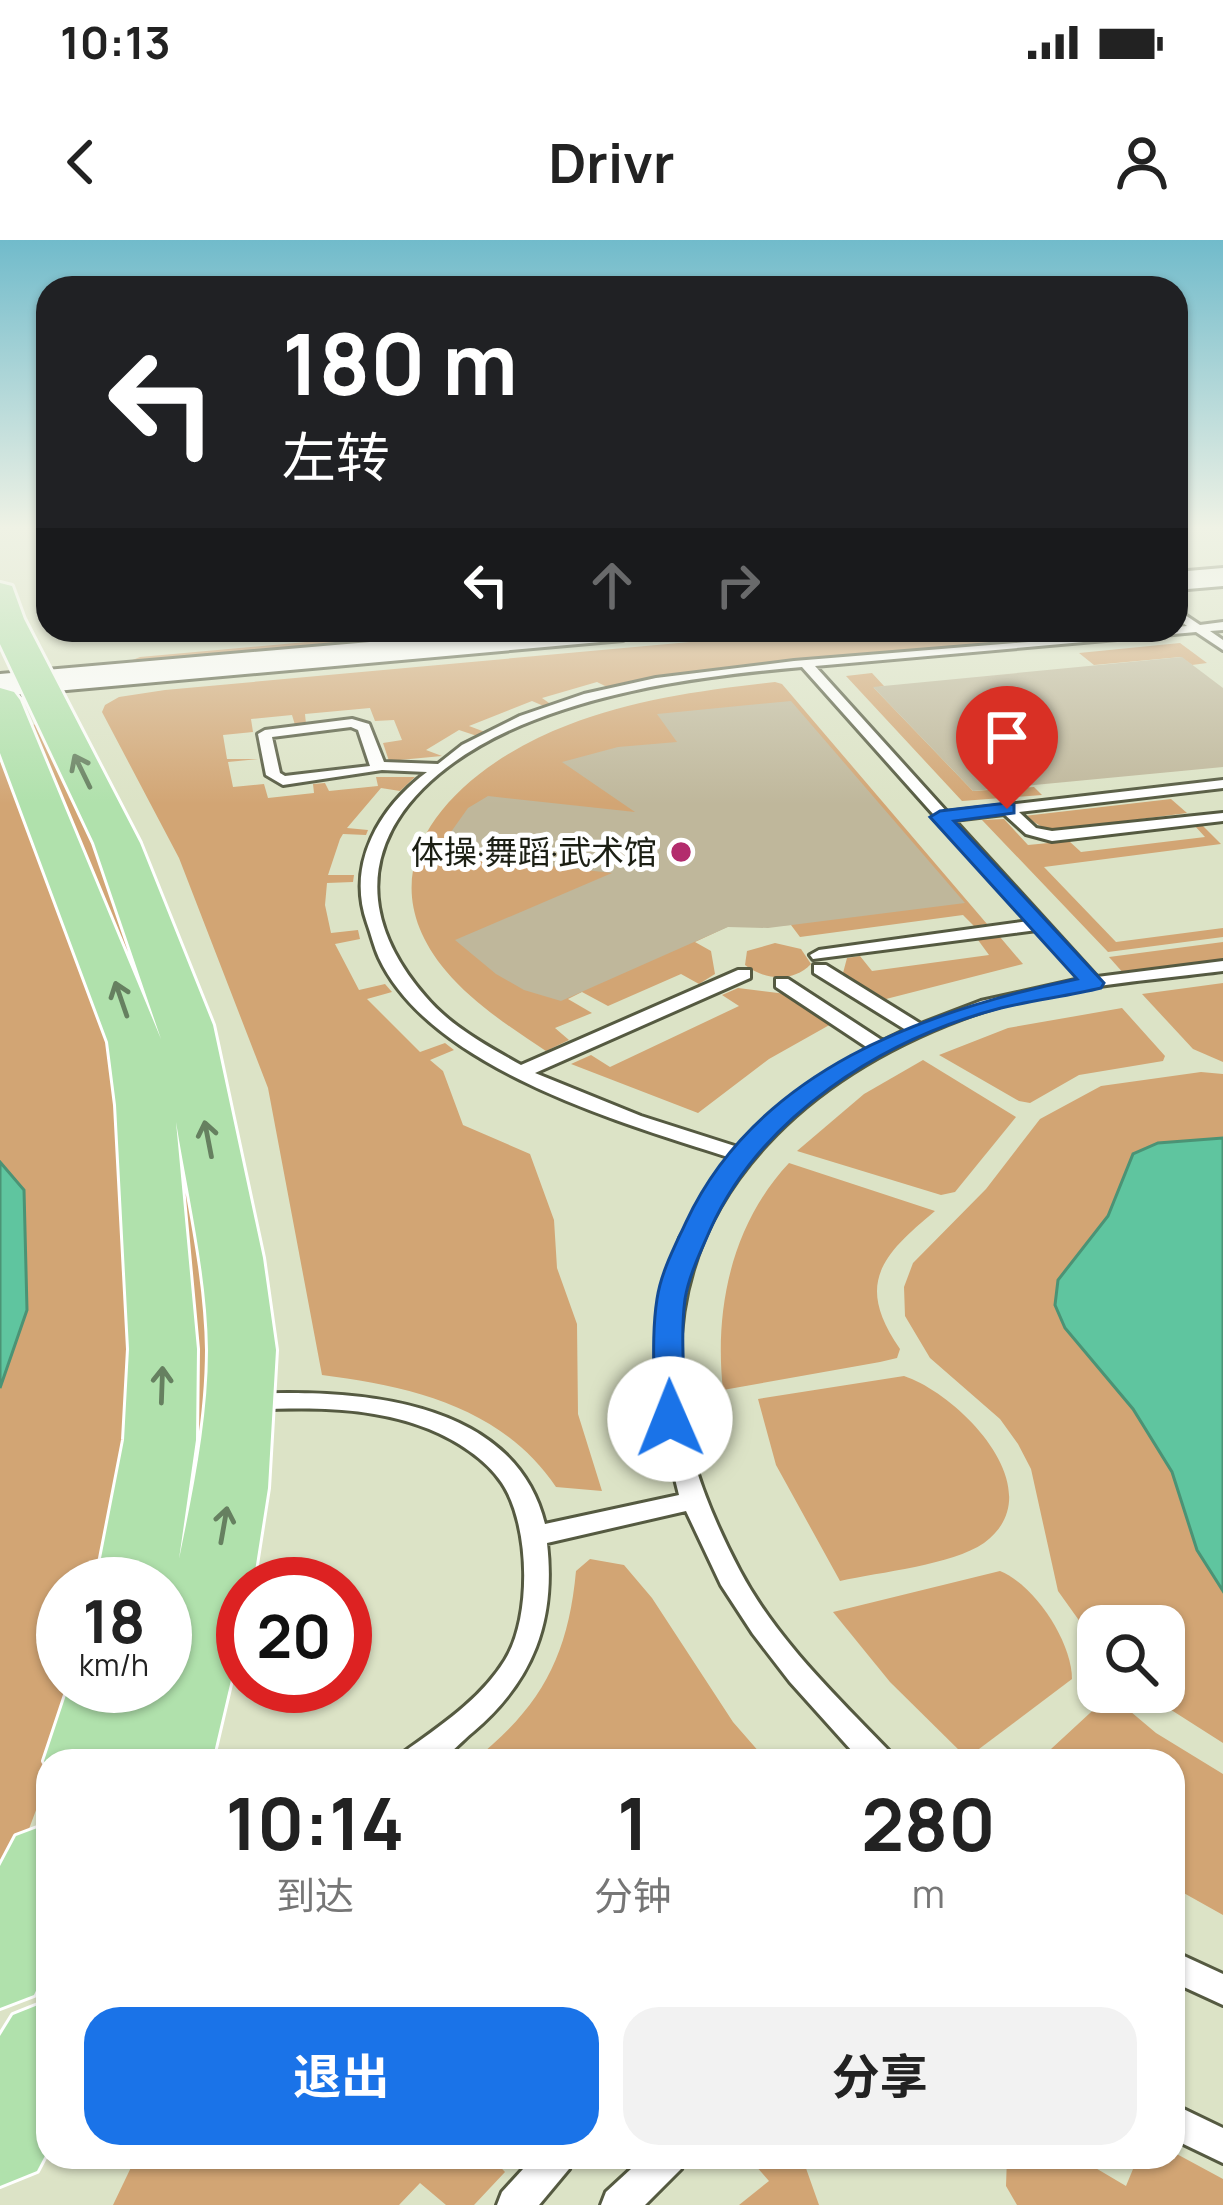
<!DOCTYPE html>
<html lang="zh">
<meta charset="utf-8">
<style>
:root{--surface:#fff;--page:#f2f2f2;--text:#222;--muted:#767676;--accent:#1a73e8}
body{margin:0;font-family:Manrope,"Noto Sans SC",sans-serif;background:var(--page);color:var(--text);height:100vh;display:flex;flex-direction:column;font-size:45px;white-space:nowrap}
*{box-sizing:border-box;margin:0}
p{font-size:39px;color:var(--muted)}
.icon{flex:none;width:66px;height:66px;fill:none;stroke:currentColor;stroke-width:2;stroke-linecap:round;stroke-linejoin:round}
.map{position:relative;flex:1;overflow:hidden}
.side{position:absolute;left:36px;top:1509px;width:1149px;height:420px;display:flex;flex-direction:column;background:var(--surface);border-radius:36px;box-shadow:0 3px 9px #0004}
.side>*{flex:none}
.banner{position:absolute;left:36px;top:36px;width:1152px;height:366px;border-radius:36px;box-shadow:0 3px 9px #0004;background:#202124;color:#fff;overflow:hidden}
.tools{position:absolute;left:1077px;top:1365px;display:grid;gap:24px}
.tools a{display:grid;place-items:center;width:108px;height:108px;border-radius:24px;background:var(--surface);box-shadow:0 3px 9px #0004;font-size:60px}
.speed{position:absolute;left:36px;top:1317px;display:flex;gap:24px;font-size:60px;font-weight:700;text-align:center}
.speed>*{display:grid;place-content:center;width:156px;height:156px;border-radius:50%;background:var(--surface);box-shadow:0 3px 9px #0004;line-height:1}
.speed small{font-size:30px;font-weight:400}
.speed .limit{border:18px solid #d22;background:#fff;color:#111}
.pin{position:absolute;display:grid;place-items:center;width:102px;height:102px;color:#fff;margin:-123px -51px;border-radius:50% 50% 50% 0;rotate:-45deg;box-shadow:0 0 12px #0007}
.pin .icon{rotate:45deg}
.me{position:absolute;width:132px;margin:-66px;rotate:359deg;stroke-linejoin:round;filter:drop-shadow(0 0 9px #0008)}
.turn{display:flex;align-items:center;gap:42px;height:252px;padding:0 48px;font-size:54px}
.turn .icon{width:156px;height:156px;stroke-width:2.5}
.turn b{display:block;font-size:84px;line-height:102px}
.lanes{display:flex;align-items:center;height:114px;padding:0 48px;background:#0003;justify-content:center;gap:60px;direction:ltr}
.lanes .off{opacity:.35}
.eta{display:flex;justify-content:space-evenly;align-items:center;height:204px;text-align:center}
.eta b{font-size:72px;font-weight:700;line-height:84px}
.action{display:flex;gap:24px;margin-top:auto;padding:24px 48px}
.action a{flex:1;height:138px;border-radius:36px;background:var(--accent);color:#fff;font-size:48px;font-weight:700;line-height:138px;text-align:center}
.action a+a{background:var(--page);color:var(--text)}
.status{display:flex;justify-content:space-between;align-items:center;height:84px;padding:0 60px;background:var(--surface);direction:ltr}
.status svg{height:33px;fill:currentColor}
header{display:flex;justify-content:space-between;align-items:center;height:156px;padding:0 48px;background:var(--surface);font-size:54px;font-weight:700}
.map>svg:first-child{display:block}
.green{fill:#d2a574}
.water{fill:#5fc59f;stroke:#4b9375;stroke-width:3}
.building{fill:#bfb79b}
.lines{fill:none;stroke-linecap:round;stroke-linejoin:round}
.service-casing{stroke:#555a41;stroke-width:6}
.secondary-casing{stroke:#555a41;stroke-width:6}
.primary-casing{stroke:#fff;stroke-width:6}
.service{fill:#fff;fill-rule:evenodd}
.secondary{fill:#fff;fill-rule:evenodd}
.primary{fill:#b0e1ac;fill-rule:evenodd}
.oneway{stroke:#668060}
.route{fill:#1a73e8;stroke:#114b97;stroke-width:3}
.poi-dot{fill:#b32c6d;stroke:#fff;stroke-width:4.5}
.labels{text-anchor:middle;stroke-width:10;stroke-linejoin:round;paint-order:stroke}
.far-poi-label{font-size:33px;fill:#1c1f14;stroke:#fff;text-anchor:end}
</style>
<div class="status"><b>10:13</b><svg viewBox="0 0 49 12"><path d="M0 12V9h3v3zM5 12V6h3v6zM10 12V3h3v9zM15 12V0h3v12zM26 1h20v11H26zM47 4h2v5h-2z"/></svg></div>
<header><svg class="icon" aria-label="back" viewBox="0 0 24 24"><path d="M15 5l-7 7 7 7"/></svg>Drivr<svg class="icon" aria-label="person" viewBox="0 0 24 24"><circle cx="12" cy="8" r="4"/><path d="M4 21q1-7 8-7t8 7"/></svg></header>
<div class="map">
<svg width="1223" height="1965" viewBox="0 0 1223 1965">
<rect width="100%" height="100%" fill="#dce3c6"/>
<!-- green -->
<g class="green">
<polygon points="440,390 558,390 125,423 140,417"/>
<path d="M 820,390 L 1160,390 L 695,432 L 609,448 L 597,442 L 542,458 L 552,465 L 546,467 L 532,461 L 469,486 L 485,492 L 477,496 L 459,490 L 426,510 L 442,516 L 389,521 L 383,503 L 402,500 L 394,480 L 375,481 L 370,468 L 305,474 L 306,484 L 295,485 L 292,475 L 251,479 L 253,492 L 223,495 L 227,519 L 258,519 L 228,522 L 233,547 L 264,544 L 268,558 L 314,553 L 313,544 L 325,543 L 329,551 L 378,546 L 376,537 L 415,537 L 400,551 L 381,548 L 347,588 L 368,590 L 366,595 L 343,594 L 340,599 L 328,635 L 354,635 L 353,642 L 327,643 L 325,665 L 331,693 L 358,690 L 360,699 L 335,704 L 359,750 L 385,744 L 392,752 L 367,759 L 420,812 L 445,803 L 454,810 L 430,820 L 443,831 L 463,885 L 530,914 L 554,980 L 557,1028 L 577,1084 L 578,1174 L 602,1251 L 556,1247 C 503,1168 411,1146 322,1135 L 268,848 L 179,618 L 102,472 L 105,465 L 119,457 L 165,450 Z"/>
<polygon points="1180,403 1207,423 1192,425 1181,417 1094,425 1079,413"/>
<polygon points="872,433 884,446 874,448 973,551 1034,547 1042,555 962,561 846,436"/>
<path d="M 775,442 L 782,444 L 987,684 L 974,686 L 963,675 L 800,697 L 791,685 L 727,687 L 695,702 L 711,711 L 715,734 L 699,744 L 681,734 L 608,766 L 582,752 L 568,759 L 592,773 L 555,788 L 569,800 L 546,811 C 510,787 474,764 446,731 C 353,620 467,523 568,485 C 634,459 705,450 775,442 Z"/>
<polygon points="43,484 149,728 167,786 218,1117 165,1398 161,803 28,485"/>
<polygon points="0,495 108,798 136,1102 108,1344 63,1344 63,1446 82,1446 48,1521 48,1538 20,1613 0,1653"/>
<polygon points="1171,559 1187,573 1049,591 1024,576"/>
<polygon points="1004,579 1028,605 1069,601 1081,612 1205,597 1195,586 1202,585 1221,604 1044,627 1116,702 1223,688 1223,697 1108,712 982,580"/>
<polygon points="1000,697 1023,724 886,759 843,733 847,718 860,716 872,731 989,715 978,700"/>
<polygon points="1223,702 1223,721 1125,735 1109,717"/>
<path d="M 775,703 L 801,709 L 811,724 C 793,743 764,740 745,725 L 747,711 Z"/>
<polygon points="1223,743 1223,822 1193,809 1142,754"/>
<polygon points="738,748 786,754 833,783 769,819 698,873 571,824 591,815 610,827 739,766 722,755"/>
<polygon points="1122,768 1165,816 1163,821 1079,835 1030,863 1019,861 939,815 1008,788"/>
<polygon points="923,820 1016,877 955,952 941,955 797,911 864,854"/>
<polygon points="1201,832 1223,834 1223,1503 1143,1452 1164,1452 1164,1386 1098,1386 1098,1407 1058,1351 1031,1229 1018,1204 1000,1179 930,1118 905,1076 904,1047 913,1023 986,949 1040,879 1101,846"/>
<path d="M 789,923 L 935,971 C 881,1016 855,1044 900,1109 L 897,1118 L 880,1122 L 723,1150 C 714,1068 732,984 789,923 Z"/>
<path d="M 904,1136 C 959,1154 1055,1251 984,1303 C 952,1325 880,1332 840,1341 L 776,1225 L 758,1159 Z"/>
<path d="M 590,1319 L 624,1325 L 652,1358 L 733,1482 L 767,1521 L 473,1521 C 541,1467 568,1417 576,1331 Z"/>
<path d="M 1000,1331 C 1035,1345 1072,1402 1072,1439 L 967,1518 L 890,1442 L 833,1372 Z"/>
<polygon points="1103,1461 1118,1461 1156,1493 1223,1534 1223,1675 1173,1647 1173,1521 1038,1521"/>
<polygon points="1173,1912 1223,1939 1223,1965 1017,1965 1006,1946 1007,1917 1077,1917 1126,1946 1138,1917 1173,1917"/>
<polygon points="136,1917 491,1917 505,1932 474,1965 446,1965 420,1943 399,1965 113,1965"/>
<polygon points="748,1917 802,1917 819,1965 739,1965 769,1941"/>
</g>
<!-- water -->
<g class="water">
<polygon points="1223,898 1223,1351 1197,1310 1172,1232 1133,1169 1065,1088 1055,1065 1058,1040 1108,976 1133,914 1158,903"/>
<polygon points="0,922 24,950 27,1070 0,1148"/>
</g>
<!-- building -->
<g class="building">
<polygon points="1182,417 1223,448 1223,527 973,551 873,447"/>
<polygon points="791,461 965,663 768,688 728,687 561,761 524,750 496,734 455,700 612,633 436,613 468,568 488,556 635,572 562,522 618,507 677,502 657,474"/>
</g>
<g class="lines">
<defs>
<g id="service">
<path d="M 1176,369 L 1200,385 L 1223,382 L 1223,390 L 1210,391 L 1223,400 L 1223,410 L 1196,392 L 815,426 L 947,572 L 1223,540 L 1223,548 L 1019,572 L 1036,588 L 1052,591 L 1223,573 L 1223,581 L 1052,601 L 1026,594 L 1004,574 L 954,580 L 1097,737 L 1223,721 L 1223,731 C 1137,742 1046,747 964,778 C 814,834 682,946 680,1116 C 679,1131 678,1147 680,1162 C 690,1223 711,1276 740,1331 C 776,1399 837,1457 890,1512 L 895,1521 L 861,1521 L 790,1442 L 753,1394 L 721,1345 L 686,1271 L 547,1303 C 556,1381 533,1441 473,1492 C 463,1500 449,1516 437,1521 C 427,1524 410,1521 399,1521 L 404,1512 C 440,1486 481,1459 505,1420 C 532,1377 530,1285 502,1243 C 486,1219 456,1200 429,1189 C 372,1166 308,1167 248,1170 L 240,1168 L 236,1162 L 240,1156 L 248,1154 C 353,1149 514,1157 545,1284 L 679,1255 L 655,1158 L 658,1075 L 680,998 L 731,918 C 623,883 431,829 379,718 C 374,707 371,694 367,683 C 346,623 380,567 427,532 L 382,530 L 283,545 L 266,535 L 258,494 L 265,490 L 352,479 L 369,484 L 384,522 L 438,524 L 462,505 L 520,476 L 584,454 L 656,438 L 794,421 L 1176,390 L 1176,387 L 1187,386 L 1176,378 ZM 802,427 L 934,575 L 935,580 L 939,581 L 1029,681 L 819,710 L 810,715 L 813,719 L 1037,690 L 1080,739 L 981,761 L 921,784 L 826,725 L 814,725 L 814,733 L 906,790 L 883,801 L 788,739 L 776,739 L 776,747 L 868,808 L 784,864 L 741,908 L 641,876 L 535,833 L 750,738 L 750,730 L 738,730 L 521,825 C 487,806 450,786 425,756 C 318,632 407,529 534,480 C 620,447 711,435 802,427 ZM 351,487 L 358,490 L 370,526 L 285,536 L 280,533 L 272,497 Z"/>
<polygon points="1173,1711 1223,1734 1223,1765 1173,1742"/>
<polygon points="1173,1864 1223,1888 1223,1923 1173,1899"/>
<polygon points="534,1917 574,1917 569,1929 539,1965 497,1965 502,1952"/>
<polygon points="644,1917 686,1917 681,1929 645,1965 601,1965 606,1952"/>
</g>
<g id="secondary">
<polygon points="1223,328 1223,346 1176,350 1176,332"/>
<polygon points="509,390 639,390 623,400 0,456 0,434"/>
</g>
<g id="primary">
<path d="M 0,343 L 12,346 L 24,379 L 140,603 L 213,785 L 263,1018 L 276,1110 L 268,1248 L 253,1344 L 243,1344 L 243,1389 L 212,1521 L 48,1521 L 48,1528 L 44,1521 L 69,1446 L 165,1446 L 165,1377 L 173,1349 L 165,1364 L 165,1344 L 96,1344 L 124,1200 L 129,1109 L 116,865 L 108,802 L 0,513 L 0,448 L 14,452 L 20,460 L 161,799 L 94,603 L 0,404 ZM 176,882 C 188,956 207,1034 208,1110 C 208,1179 193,1251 179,1319 L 196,1200 L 197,1109 Z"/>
<polygon points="48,1584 48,1725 34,1755 0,1768 0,1626 16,1596"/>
<polygon points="48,1761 48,1910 37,1931 0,1946 0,1796 13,1775"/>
</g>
</defs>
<!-- service casing -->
<use href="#service" class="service-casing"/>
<!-- secondary casing -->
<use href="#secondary" class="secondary-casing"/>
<!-- primary casing -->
<use href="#primary" class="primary-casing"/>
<!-- service -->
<use href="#service" class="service"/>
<!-- secondary -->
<use href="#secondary" class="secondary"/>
<!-- primary -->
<use href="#primary" class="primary"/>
</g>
<!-- one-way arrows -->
<defs><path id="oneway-shaft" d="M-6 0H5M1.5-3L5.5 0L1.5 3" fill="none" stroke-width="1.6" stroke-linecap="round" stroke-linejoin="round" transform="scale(3)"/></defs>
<g class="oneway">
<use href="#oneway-shaft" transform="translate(82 531) rotate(-116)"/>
<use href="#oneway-shaft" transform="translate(121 759) rotate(-109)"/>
<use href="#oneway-shaft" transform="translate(208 899) rotate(-101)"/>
<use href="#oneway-shaft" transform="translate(162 1145) rotate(-88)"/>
<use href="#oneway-shaft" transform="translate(224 1285) rotate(-80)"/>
</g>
<!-- sky -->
<linearGradient id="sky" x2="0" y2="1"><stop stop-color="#71bbcb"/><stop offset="0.51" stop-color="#eff2e5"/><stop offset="1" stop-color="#eff2e5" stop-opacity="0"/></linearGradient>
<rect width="1223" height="564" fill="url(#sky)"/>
<!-- route -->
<path class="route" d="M 1007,563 L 1014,565 L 1014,573 L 954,581 L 1104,743 L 1101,748 C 1068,756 1034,760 1001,768 C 882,799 761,876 710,990 C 701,1011 689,1035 685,1059 C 680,1097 685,1140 685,1179 L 681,1186 L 659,1186 L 654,1179 C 655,1140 651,1097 657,1059 C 661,1032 675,1006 686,982 C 757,830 924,771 1077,739 L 930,577 L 940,571 Z"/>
<!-- markers -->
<circle class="poi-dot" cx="681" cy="612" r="12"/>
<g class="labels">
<!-- far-poi labels -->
<g class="far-poi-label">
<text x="657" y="624">体操·舞蹈·武术馆</text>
</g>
</g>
</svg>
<div class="tools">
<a><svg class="icon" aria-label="search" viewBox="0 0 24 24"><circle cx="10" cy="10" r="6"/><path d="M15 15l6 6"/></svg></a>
</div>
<div class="speed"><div>18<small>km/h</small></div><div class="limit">20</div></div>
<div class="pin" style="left:1007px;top:569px;background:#d93025"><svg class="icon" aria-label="arrive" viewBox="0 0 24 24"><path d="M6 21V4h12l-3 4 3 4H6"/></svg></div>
<svg class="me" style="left:670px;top:1179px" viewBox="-20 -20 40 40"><circle r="19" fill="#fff"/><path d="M0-13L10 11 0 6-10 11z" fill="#1a73e8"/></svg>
<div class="banner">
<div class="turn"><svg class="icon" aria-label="left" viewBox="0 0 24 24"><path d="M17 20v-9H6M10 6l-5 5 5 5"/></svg><div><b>180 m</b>左转</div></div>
<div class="lanes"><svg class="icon" aria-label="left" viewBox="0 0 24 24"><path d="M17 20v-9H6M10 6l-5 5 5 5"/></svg><svg class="icon off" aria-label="ahead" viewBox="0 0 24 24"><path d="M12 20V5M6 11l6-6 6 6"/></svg><svg class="icon off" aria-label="right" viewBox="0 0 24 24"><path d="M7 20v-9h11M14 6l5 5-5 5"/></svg></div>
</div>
<section class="side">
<div class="eta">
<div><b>10:14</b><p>到达</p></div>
<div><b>1</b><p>分钟</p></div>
<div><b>280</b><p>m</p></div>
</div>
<div class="action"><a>退出</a><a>分享</a></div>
</section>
</div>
